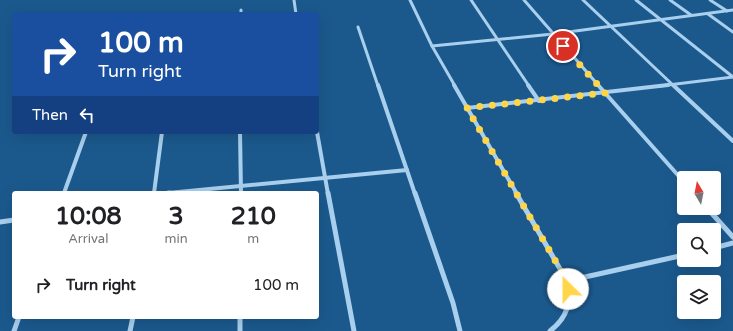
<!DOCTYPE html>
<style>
:root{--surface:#fff;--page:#f2f2f2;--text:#202124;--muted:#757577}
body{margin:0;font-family:"Varela Round",sans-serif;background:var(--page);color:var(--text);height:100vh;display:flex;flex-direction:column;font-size:15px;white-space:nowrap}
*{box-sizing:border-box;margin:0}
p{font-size:13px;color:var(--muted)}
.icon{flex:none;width:22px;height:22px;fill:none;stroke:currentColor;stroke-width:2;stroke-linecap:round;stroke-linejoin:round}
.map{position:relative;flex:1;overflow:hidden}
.details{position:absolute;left:12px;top:191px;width:307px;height:128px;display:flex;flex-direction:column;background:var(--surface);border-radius:4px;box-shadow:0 4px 16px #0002}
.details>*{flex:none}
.top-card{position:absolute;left:12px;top:12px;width:307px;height:122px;border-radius:4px;box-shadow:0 4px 16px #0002;background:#1a4fa0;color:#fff;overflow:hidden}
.needle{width:26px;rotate:350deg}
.controls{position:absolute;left:677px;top:171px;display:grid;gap:8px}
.controls a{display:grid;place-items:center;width:44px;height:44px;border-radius:4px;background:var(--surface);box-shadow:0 4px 16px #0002;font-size:20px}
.pin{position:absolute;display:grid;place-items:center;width:34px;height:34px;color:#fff;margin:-17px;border:2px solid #fff;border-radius:50%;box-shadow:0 1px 4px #0007}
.me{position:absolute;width:44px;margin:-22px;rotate:337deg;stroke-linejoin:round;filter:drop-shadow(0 0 3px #0008)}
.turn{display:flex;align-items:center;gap:14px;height:84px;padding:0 20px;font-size:18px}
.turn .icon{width:52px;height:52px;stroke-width:2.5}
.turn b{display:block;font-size:28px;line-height:34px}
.then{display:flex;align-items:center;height:38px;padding:0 20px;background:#0003;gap:8px;font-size:15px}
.eta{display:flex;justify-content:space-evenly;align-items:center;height:68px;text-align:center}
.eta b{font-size:24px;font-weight:700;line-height:28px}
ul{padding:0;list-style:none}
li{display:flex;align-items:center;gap:12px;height:52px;padding:0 20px}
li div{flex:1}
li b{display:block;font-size:15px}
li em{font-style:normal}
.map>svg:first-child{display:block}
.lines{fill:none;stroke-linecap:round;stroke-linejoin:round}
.street-far2{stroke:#a8cfed;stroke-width:3}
.street-far1{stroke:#a8cfed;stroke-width:4}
.street{stroke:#a8cfed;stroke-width:5}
.route{stroke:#ffd54a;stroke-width:7;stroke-dasharray:0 12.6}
</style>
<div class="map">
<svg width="733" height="331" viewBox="0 0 733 331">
<rect width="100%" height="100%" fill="#1b598d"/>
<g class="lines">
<!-- street-far2 -->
<g class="street-far2">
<polyline points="294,0 296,14"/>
<polyline points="410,0 432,46 455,86"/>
<polyline points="471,0 529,86"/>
<polyline points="524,0 599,86"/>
<polyline points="583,0 674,86"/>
<polyline points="636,0 733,77"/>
<polyline points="670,0 691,15"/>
<polyline points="710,0 727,11"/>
<polyline points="241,10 241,14"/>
<polyline points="708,14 733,32"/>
<polyline points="358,27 378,86"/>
<polyline points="432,46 553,34 733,10"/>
<polyline points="660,86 733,77"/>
</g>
<!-- street-far1 -->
<g class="street-far1">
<polyline points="378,85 415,194"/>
<polyline points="454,85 517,194"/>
<polyline points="528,85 539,101"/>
<polyline points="598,85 684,182"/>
<polyline points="673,85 733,141"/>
<polyline points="467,108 668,85"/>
<polyline points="240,132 241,193"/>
<polyline points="317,132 328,194"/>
<polyline points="64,193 86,132"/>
<polyline points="154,193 162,132"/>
<polyline points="168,193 407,170"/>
</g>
<!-- street -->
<g class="street">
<polyline points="168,193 170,193"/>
<polyline points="328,193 354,331"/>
<polyline points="415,193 453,303 460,331"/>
<path d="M 516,193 L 567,281 C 571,303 568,317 550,331"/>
<polyline points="707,208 733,237"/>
<polyline points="0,222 14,220"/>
<polyline points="714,248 733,243"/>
<polyline points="567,281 684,255"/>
<polyline points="240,317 240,331"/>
<polyline points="14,331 19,317"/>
<polyline points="130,331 133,317"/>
</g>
</g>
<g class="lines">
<!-- route -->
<polyline class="route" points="563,46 605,93 467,108 567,281 568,289"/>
</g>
</svg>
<div class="controls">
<a><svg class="needle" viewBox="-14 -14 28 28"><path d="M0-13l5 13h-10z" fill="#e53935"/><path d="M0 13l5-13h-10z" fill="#757577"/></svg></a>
<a><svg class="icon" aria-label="search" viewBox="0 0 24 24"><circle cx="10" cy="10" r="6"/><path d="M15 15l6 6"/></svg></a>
<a><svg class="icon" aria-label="layers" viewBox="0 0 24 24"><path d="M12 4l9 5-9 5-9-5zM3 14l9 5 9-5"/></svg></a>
</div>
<div class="pin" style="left:563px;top:46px;background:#d93025"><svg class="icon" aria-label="arrive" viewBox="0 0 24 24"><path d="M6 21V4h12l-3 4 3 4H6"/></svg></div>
<svg class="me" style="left:568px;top:289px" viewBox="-20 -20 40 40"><circle r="19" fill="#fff"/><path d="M0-13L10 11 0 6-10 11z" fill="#ffd54a"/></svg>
<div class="top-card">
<div class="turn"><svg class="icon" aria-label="right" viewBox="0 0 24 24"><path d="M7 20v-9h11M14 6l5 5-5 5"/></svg><div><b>100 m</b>Turn right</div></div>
<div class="then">Then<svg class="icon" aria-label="left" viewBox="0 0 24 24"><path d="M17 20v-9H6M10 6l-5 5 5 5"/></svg></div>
</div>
<section class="details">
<div class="eta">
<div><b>10:08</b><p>Arrival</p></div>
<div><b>3</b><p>min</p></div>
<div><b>210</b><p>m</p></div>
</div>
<ul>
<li><svg class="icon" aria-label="right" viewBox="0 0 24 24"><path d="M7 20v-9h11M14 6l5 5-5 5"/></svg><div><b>Turn right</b></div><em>100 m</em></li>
</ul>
</section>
</div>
